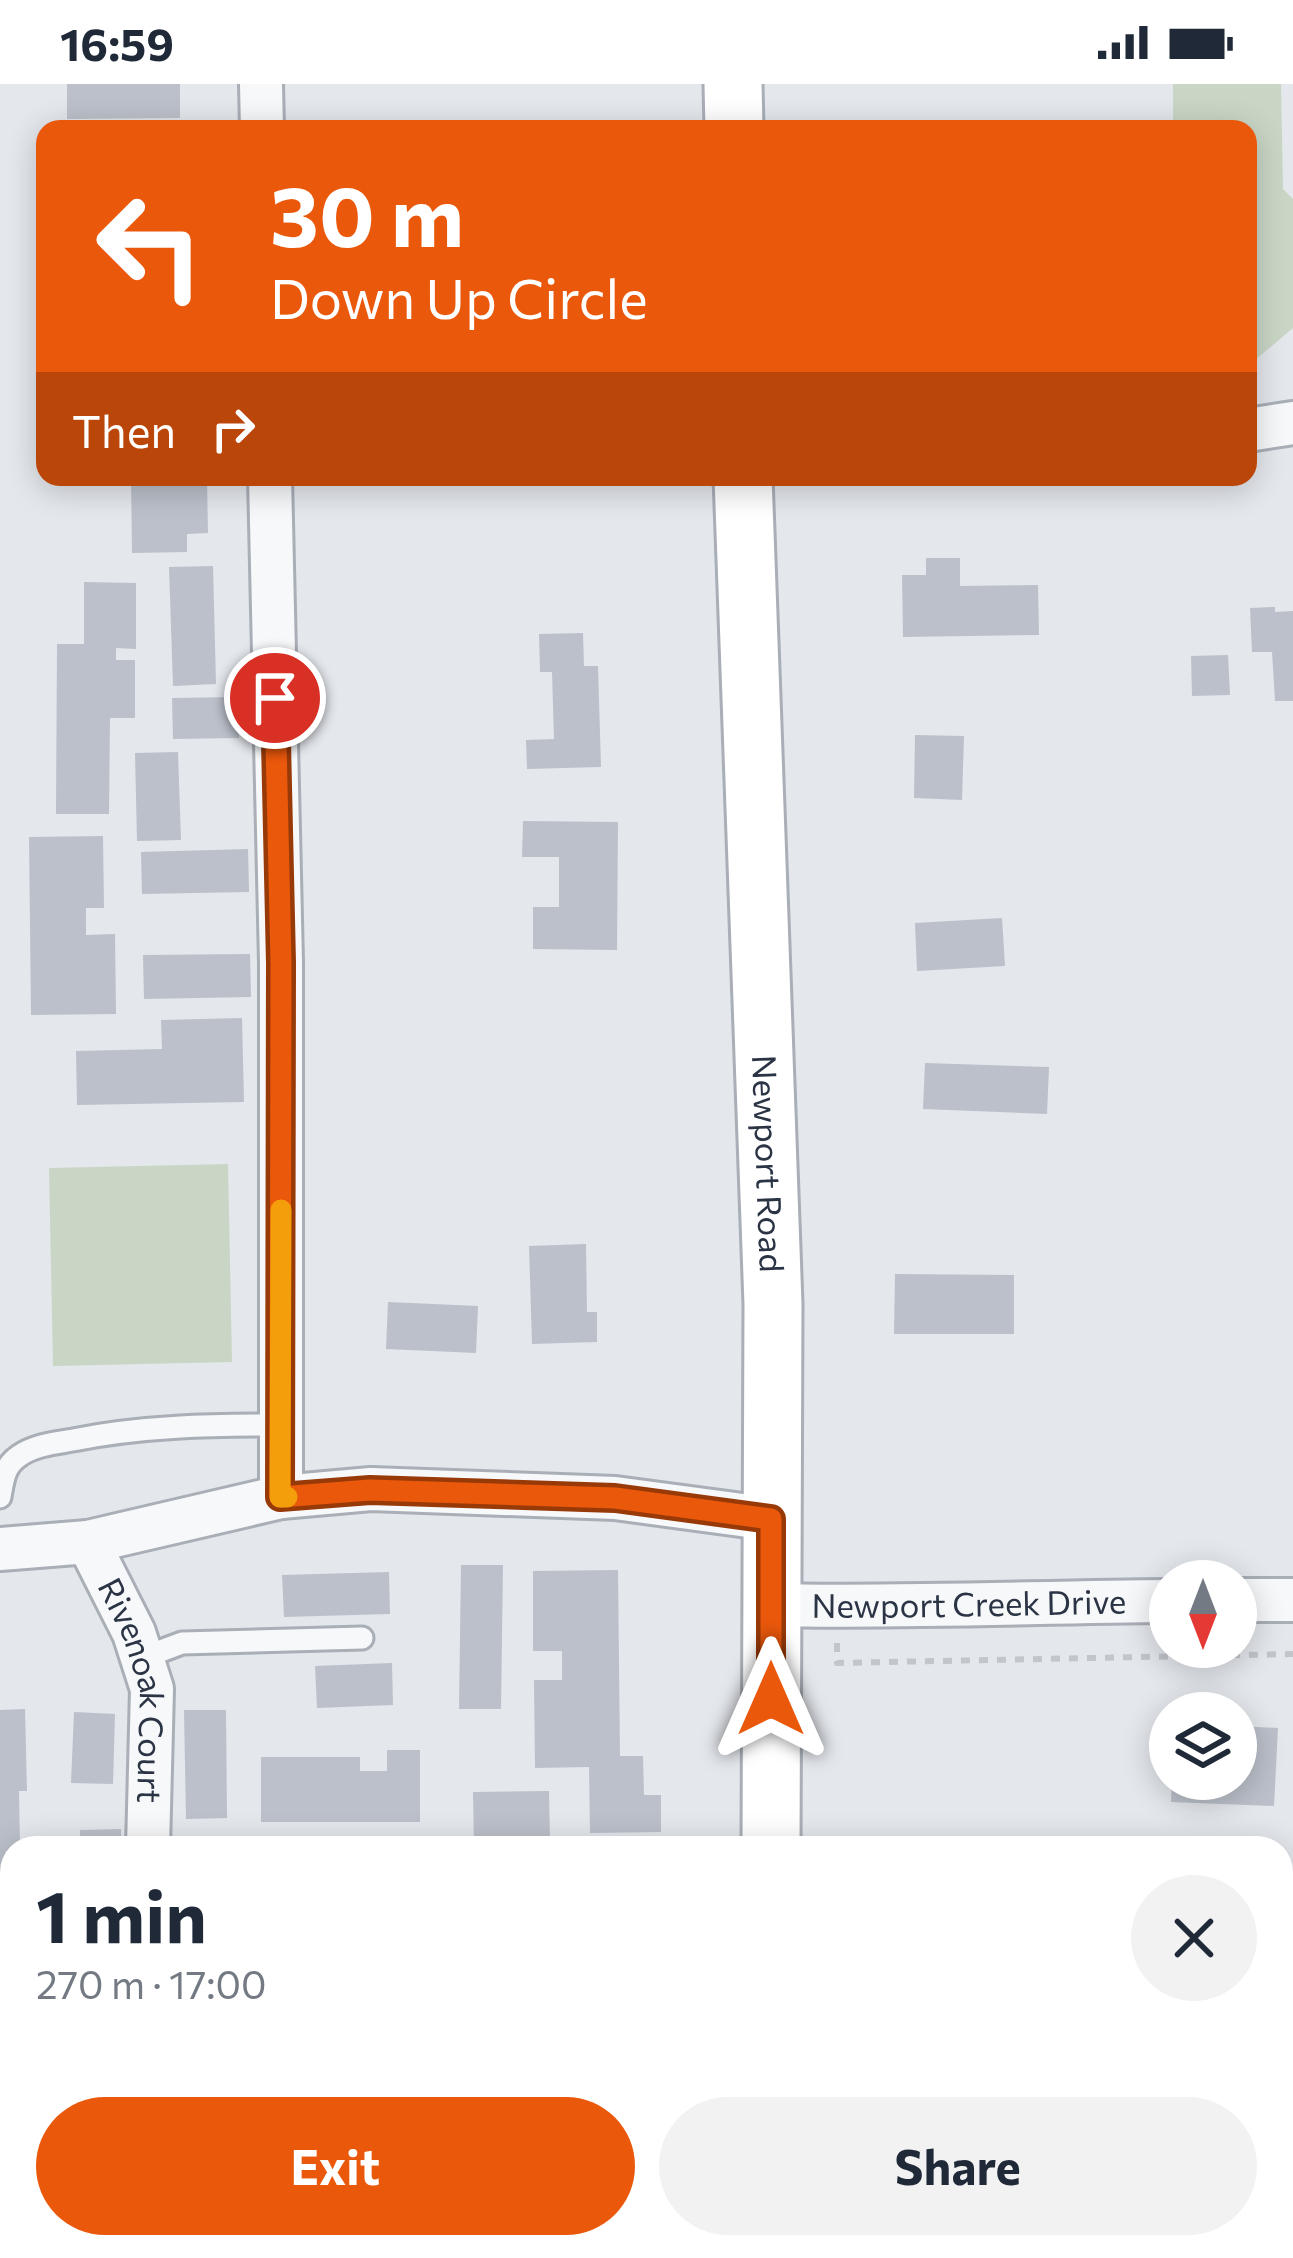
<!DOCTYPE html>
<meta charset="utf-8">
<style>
:root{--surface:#fff;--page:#f2f2f3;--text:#1f2937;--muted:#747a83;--accent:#ea580c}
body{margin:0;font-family:Commissioner,sans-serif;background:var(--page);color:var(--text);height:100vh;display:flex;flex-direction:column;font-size:45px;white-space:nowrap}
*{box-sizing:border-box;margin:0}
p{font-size:39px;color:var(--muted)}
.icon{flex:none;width:66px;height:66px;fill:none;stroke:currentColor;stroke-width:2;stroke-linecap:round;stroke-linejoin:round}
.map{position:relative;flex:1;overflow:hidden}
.panel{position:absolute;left:0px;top:1752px;width:1293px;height:423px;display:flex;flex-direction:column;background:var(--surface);border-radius:36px 36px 0 0;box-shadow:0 6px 30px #0003}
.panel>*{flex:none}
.top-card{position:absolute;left:36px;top:36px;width:1221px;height:366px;border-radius:24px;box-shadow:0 6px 30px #0003;background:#ea580c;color:#fff;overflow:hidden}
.needle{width:78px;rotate:180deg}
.fabs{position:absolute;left:1149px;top:1476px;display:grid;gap:24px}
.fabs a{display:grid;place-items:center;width:108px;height:108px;border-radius:50%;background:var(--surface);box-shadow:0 6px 30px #0003;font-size:60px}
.pin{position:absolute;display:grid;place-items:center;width:102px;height:102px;color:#fff;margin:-51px;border:6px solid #fff;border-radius:50%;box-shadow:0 3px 12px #0007}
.me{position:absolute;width:132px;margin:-66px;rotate:0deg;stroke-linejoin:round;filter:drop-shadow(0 0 9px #0008)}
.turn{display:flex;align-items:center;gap:42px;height:252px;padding:0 36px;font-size:54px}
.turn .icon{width:156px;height:156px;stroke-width:2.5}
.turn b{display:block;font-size:84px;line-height:102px}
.then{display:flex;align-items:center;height:114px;padding:0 36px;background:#0003;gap:24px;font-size:45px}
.round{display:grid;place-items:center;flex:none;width:126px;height:126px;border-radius:63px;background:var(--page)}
.overview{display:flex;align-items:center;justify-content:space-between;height:204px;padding:0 36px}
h1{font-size:72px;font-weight:700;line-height:90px}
.cta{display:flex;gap:24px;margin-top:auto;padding:24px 36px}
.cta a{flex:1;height:138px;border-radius:72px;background:var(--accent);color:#fff;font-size:48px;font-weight:700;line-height:138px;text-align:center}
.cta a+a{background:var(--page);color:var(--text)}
.status{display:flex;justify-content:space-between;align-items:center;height:84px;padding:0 60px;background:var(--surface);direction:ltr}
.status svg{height:33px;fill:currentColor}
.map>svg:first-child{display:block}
.green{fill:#c9d6c5}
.building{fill:#bbc0ca}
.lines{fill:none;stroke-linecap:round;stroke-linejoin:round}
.lane-casing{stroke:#a9aeb7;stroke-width:27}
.street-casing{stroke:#a9aeb7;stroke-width:48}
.secondary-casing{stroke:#a9aeb7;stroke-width:63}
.path{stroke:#c2c5cb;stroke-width:6;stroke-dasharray:9 9;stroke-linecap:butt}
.lane{stroke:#f7f8fa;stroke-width:21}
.street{stroke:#f7f8fa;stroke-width:42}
.secondary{stroke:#fff;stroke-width:57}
.route-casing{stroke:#983908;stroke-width:30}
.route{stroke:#ea580c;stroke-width:21}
.slow{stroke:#f59e0b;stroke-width:21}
.labels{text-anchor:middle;stroke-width:12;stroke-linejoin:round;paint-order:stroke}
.street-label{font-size:33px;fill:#2b3445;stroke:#f4f6f9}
</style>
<div class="status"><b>16:59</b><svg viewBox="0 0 49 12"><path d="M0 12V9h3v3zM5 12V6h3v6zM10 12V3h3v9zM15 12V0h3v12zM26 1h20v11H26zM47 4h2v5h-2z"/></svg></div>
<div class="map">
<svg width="1293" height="2174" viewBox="0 0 1293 2174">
<rect width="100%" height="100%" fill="#e4e7ec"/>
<!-- green -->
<g class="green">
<polygon points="1173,0 1281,0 1283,105 1293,115 1293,244 1248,282 1248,45 1173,45"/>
<polygon points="228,1080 232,1278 53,1282 49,1084"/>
<polygon points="0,2098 12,2106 12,2163 360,2163 360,2174 0,2174"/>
</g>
<!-- building -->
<g class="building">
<polygon points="67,0 180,0 180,34 67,35"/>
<polygon points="38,64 45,64 45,179 41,179"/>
<polygon points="131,393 207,396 208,449 187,450 187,468 132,469"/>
<polygon points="926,474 960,474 960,502 1038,501 1039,551 903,553 902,491 926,491"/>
<polygon points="213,482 216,600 173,602 169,483"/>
<polygon points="84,498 136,499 136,565 116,564 116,576 135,576 135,634 110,634 109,730 56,730 57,560 84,560"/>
<polygon points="1275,523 1275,528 1293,527 1293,617 1275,617 1272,568 1252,568 1250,524"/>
<polygon points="583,549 584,582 598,582 601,683 527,685 526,656 554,655 552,588 540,588 539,550"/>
<polygon points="1228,571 1230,611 1192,612 1191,572"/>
<polygon points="238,613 239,654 173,655 172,614"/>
<polygon points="915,651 964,652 962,716 914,714"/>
<polygon points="178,668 181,756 137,757 135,669"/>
<polygon points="523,737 618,738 617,866 533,865 533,823 559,823 559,773 522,773"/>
<polygon points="103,752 104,824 86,824 86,851 115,850 116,930 31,931 29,753"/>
<polygon points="248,765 249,808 142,810 141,768"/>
<polygon points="1002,834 1005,882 917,887 915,839"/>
<polygon points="250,870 251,913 144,915 143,871"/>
<polygon points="242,934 244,1018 77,1021 76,967 162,965 161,936"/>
<polygon points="925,979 1049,983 1047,1030 923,1025"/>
<polygon points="586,1160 587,1228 597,1228 597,1258 532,1260 529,1162"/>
<polygon points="895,1190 1014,1191 1014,1250 894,1250"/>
<polygon points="388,1218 478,1222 476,1269 386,1265"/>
<polygon points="461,1481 503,1481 501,1625 459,1625"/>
<polygon points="618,1486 620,1672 643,1672 644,1711 661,1711 661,1748 590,1749 589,1683 535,1684 534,1596 562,1596 562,1567 533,1567 533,1487"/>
<polygon points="389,1488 390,1530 284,1533 282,1491"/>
<polygon points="392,1579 393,1621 317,1624 315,1582"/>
<polygon points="25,1625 27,1707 19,1707 20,1764 12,1764 12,1884 0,1885 0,1626"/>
<polygon points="184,1626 226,1626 227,1734 186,1735"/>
<polygon points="74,1628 115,1630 113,1700 71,1699"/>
<polygon points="1236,1642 1278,1644 1274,1722 1171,1718 1172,1695 1236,1695"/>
<polygon points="387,1666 420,1666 420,1738 261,1738 261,1673 360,1673 360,1687 387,1687"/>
<polygon points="549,1707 550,1759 474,1762 473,1708"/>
<polygon points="121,1745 121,1764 80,1764 80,1746"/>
<rect x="0" y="1998" width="12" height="54"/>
</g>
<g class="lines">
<defs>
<g id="lane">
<path d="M 0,1413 C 3,1396 4,1382 19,1372 C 34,1361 56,1359 73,1356 C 142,1342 211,1341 281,1341"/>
<polyline points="142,1574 182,1559 362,1554"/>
</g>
<g id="street">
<polyline points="261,0 262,45"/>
<polyline points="1248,346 1293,339"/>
<polyline points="270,393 281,879 281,1413"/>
<path id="s1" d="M 88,1458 L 134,1549 L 152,1605 L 148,1764"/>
<polyline points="0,1465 88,1458 281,1413 371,1405 615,1414 771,1435"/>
<polyline points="1236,1516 1293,1516"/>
<path id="s2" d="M 771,1521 C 904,1524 1037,1518 1170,1517"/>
</g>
<g id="secondary">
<polyline points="733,0 734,45"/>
<path id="s3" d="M 743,393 L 773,1220 L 771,1764"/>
<polyline points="779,2163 779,2174"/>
</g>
</defs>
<!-- lane casing -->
<use href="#lane" class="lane-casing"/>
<!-- street casing -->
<use href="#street" class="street-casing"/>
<!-- secondary casing -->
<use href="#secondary" class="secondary-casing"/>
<!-- path -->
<polyline class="path" points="837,1559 837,1579 1293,1570"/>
<!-- lane -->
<use href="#lane" class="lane"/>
<!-- street -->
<use href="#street" class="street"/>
<!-- secondary -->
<use href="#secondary" class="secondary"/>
</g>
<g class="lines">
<defs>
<polyline id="route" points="275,614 281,879 280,1413 370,1406 615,1414 771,1435 771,1615"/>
</defs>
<!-- route casing -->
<use href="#route" class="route-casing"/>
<!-- route -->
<use href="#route" class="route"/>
<!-- slow -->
<polyline class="slow" points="281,1126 280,1413 287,1413"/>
</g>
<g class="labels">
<!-- street labels -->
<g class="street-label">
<text dy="12" stroke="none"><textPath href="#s3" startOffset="687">Newport Road</textPath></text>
<text dy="12" stroke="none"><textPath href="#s2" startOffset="198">Newport Creek Drive</textPath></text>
<text dy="12" stroke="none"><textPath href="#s1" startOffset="159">Rivenoak Court</textPath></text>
</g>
</g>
</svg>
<div class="fabs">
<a><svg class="needle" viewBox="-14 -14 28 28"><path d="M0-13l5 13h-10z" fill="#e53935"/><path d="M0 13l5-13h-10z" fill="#747a83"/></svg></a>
<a><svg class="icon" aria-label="layers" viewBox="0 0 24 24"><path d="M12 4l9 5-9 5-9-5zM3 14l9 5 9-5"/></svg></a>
</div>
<div class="pin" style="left:275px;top:614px;background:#d93025"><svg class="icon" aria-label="arrive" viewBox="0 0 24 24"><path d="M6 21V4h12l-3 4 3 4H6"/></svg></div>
<svg class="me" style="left:771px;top:1615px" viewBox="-20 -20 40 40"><path d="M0-17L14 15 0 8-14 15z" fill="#ea580c" stroke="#fff" stroke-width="4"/></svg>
<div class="top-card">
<div class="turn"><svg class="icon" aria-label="left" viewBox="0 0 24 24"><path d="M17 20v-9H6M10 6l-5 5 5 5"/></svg><div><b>30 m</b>Down Up Circle</div></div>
<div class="then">Then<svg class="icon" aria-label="right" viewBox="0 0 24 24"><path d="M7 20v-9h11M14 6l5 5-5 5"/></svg></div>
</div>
<section class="panel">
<div class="overview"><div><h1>1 min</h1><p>270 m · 17:00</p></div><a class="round"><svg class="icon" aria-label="close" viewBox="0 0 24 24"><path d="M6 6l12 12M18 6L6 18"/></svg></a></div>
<div class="cta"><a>Exit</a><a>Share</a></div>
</section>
</div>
